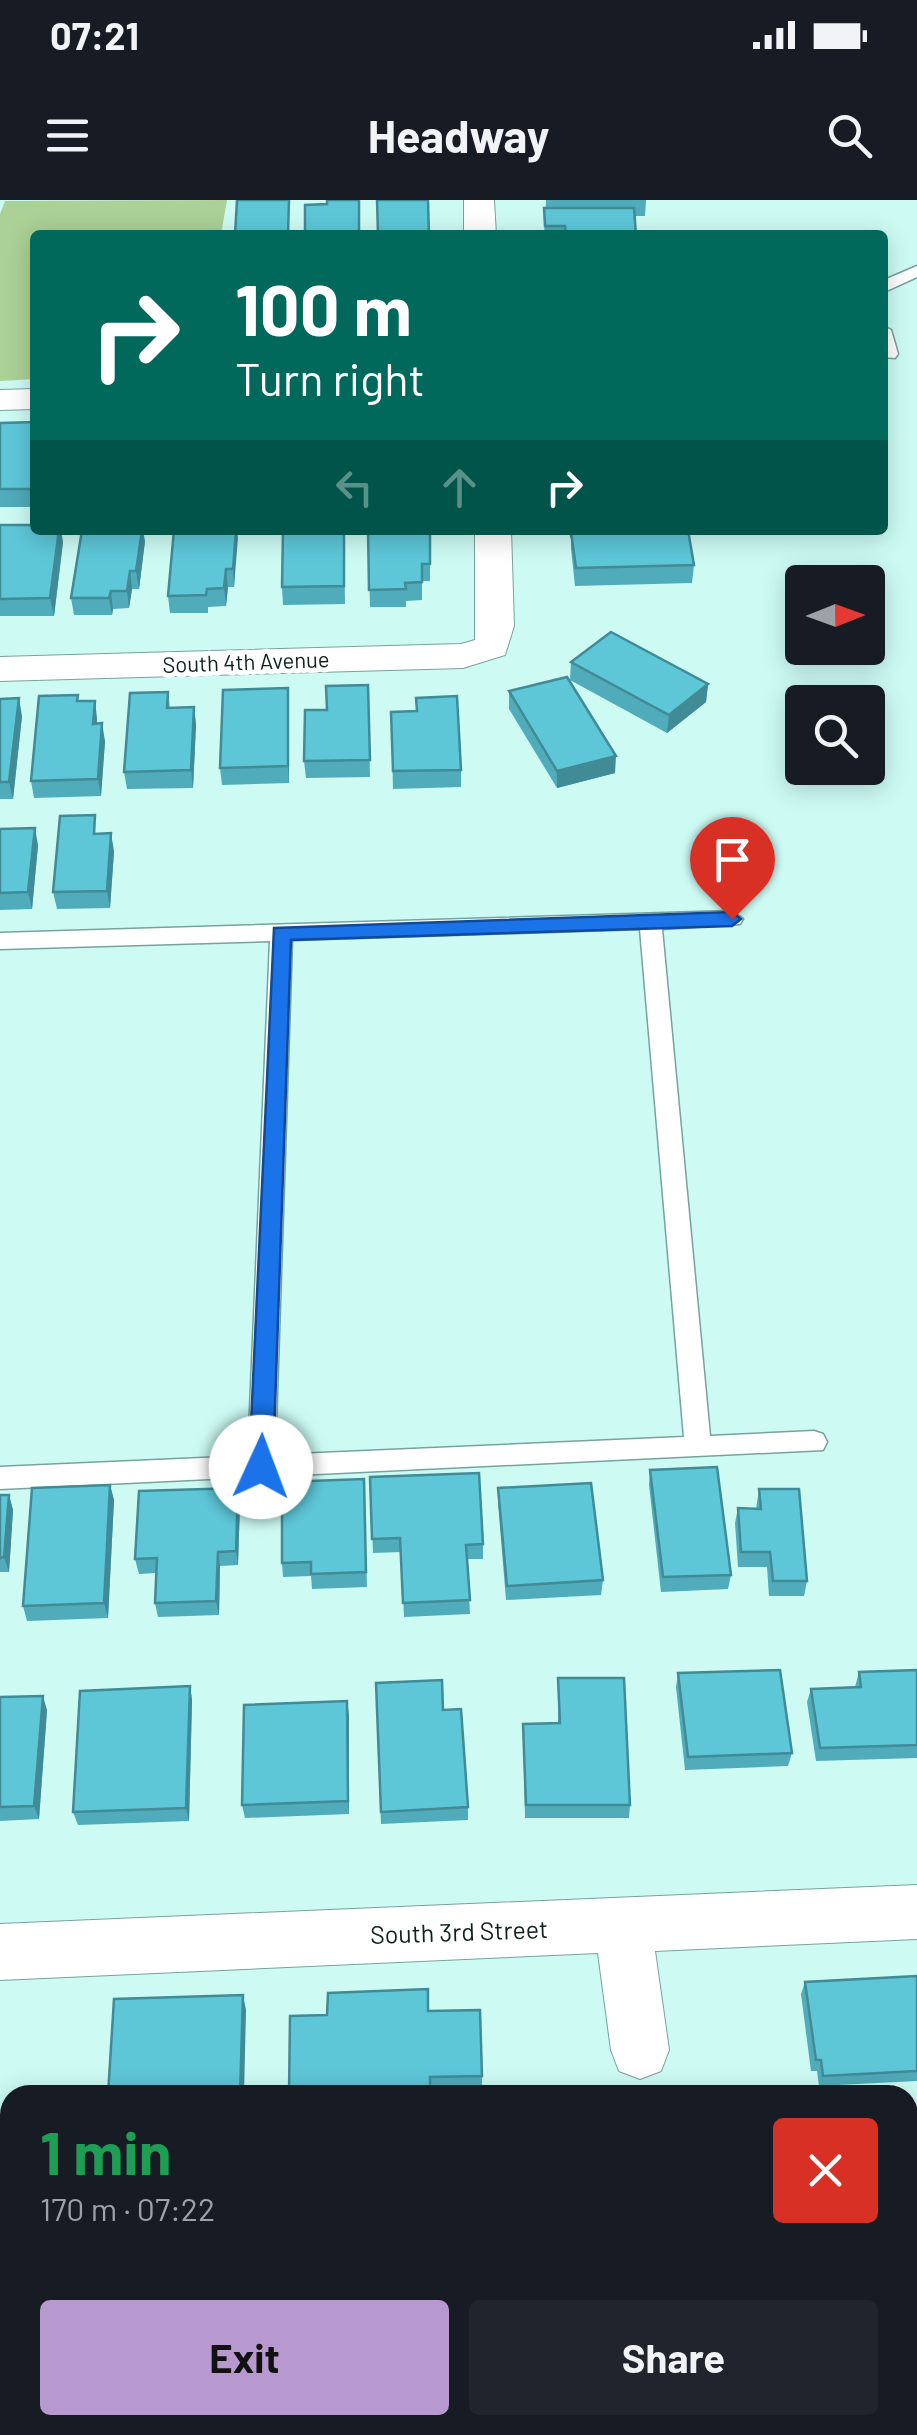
<!DOCTYPE html>
<meta charset="utf-8">
<style>
:root{--surface:#171b24;--page:#20242c;--text:#f1f3f6;--muted:#9ea1a6;--accent:#b899cf}
body{margin:0;font-family:Barlow,sans-serif;background:var(--page);color:var(--text);height:100vh;display:flex;flex-direction:column;font-size:38px;white-space:nowrap}
*{box-sizing:border-box;margin:0}
p{font-size:32px;color:var(--muted)}
.icon{flex:none;width:55px;height:55px;fill:none;stroke:currentColor;stroke-width:2;stroke-linecap:round;stroke-linejoin:round}
.map{position:relative;flex:1;overflow:hidden}
.drawer{position:absolute;left:0px;top:1885px;width:918px;height:350px;display:flex;flex-direction:column;background:var(--surface);border-radius:30px 30px 0 0;box-shadow:0 5px 25px #0003}
.drawer>*{flex:none}
.top-card{position:absolute;left:30px;top:30px;width:858px;height:305px;border-radius:10px;box-shadow:0 5px 25px #0003;background:#00695c;color:#fff;overflow:hidden}
.needle{width:65px;rotate:89deg}
.fabs{position:absolute;left:785px;top:365px;display:grid;gap:20px}
.fabs a{display:grid;place-items:center;width:100px;height:100px;border-radius:10px;background:var(--surface);box-shadow:0 5px 25px #0003;font-size:50px}
.pin{position:absolute;display:grid;place-items:center;width:85px;height:85px;color:#fff;margin:-102px -42px;border-radius:50% 50% 50% 0;rotate:-45deg;box-shadow:0 0 10px #0007}
.pin .icon{rotate:45deg}
.me{position:absolute;width:110px;margin:-55px;rotate:2deg;stroke-linejoin:round;filter:drop-shadow(0 0 8px #0008)}
.turn{display:flex;align-items:center;gap:35px;height:210px;padding:0 40px;font-size:45px}
.turn .icon{width:130px;height:130px;stroke-width:2.5}
.turn b{display:block;font-size:70px;line-height:85px}
.lanes{display:flex;align-items:center;height:95px;padding:0 40px;background:#0003;justify-content:center;gap:50px;direction:ltr}
.lanes .off{opacity:.35}
.round{display:grid;place-items:center;flex:none;width:105px;height:105px;border-radius:10px;background:var(--page)}
.summary{display:flex;align-items:center;justify-content:space-between;height:170px;padding:0 40px}
h1{font-size:60px;font-weight:700;line-height:75px;color:#1e9e55}
.primary-button{display:flex;gap:20px;margin-top:auto;padding:20px 40px}
.primary-button a{flex:1;height:115px;border-radius:10px;background:var(--accent);color:#111;font-size:40px;font-weight:700;line-height:115px;text-align:center}
.primary-button a+a{background:var(--page);color:var(--text)}
.status{display:flex;justify-content:space-between;align-items:center;height:70px;padding:0 50px;background:var(--surface);direction:ltr}
.status svg{height:28px;fill:currentColor}
header{display:flex;justify-content:space-between;align-items:center;height:130px;padding:0 40px;background:var(--surface);font-size:45px;font-weight:700}
.map>svg:first-child{display:block}
.green{fill:#abd196}
.lines{fill:none;stroke-linecap:round;stroke-linejoin:round}
.service-casing{stroke:#77a39d;stroke-width:3}
.minor-casing{stroke:#77a39d;stroke-width:2}
.service{fill:#fff;fill-rule:evenodd}
.minor{fill:#fff;fill-rule:evenodd}
.wall{fill:#50abba}
.shaded-wall{fill:#418b97}
.building{fill:#5dc7d8;stroke:#418b97;stroke-width:2.5}
.route{fill:#1a73e8;stroke:#114b97;stroke-width:2.5}
.labels{text-anchor:middle;stroke-width:10;stroke-linejoin:round;paint-order:stroke}
.far-street-label{font-size:22px;fill:#10221f;stroke:#fff}
.street-label{font-size:25px;fill:#10221f;stroke:#fff}
</style>
<div class="status"><b>07:21</b><svg viewBox="0 0 49 12"><path d="M0 12V9h3v3zM5 12V6h3v6zM10 12V3h3v9zM15 12V0h3v12zM26 1h20v11H26zM47 4h2v5h-2z"/></svg></div>
<header><svg class="icon" aria-label="menu" viewBox="0 0 24 24"><path d="M4 6h16M4 12h16M4 18h16"/></svg>Headway<svg class="icon" aria-label="search" viewBox="0 0 24 24"><circle cx="10" cy="10" r="6"/><path d="M15 15l6 6"/></svg></header>
<div class="map">
<svg width="917" height="2235" viewBox="0 0 917 2235">
<rect width="100%" height="100%" fill="#cdfbf4"/>
<!-- green -->
<polygon class="green" points="227,0 221,35 35,35 35,179 0,181 0,14 5,1"/>
<g class="lines">
<defs>
<g id="service">
<polygon points="917,66 917,77 882,93 882,81"/>
<polygon points="882,125 891,130 898,154 895,158 882,157"/>
<path d="M 732,711 L 743,719 L 740,724 L 662,729 L 710,1236 L 814,1231 L 823,1234 L 827,1242 L 823,1250 L 0,1289 L 0,1267 L 248,1256 L 270,741 L 0,749 L 0,733 ZM 640,729 L 684,1237 L 275,1255 L 292,740 Z"/>
</g>
<g id="minor">
<polygon points="464,0 494,0 496,35 464,35"/>
<polygon points="35,189 35,209 0,210 0,190"/>
<polygon points="475,330 511,330 514,426 505,455 463,468 0,481 0,457 461,444 475,440"/>
<polygon points="917,1685 917,1739 655,1751 669,1850 661,1871 640,1879 619,1871 611,1850 598,1753 0,1780 0,1724"/>
</g>
</defs>
<!-- service casing -->
<use href="#service" class="service-casing"/>
<!-- minor casing -->
<use href="#minor" class="minor-casing"/>
<!-- service -->
<use href="#service" class="service"/>
<!-- minor -->
<use href="#minor" class="minor"/>
</g>
<!-- wall -->
<g class="wall">
<polygon points="546,0 646,0 645,16 634,16 636,35 544,35"/>
<polygon points="35,222 35,307 0,307 0,223"/>
<polygon points="0,325 63,342 54,416 0,416"/>
<polygon points="174,330 237,330 234,387 228,387 226,406 208,407 208,413 170,413 168,396"/>
<polygon points="344,330 345,404 283,405 282,387"/>
<polygon points="368,330 430,330 430,381 422,381 422,400 406,401 406,407 370,407"/>
<polygon points="569,330 688,330 694,365 692,383 575,386 571,349 571,338 570,338"/>
<polygon points="145,341 139,389 132,389 129,408 113,409 112,415 74,415 71,398"/>
<polygon points="571,462 708,484 706,502 667,533 570,480"/>
<polygon points="368,485 370,577 306,578 304,561 327,510"/>
<polygon points="509,491 615,573 557,588 509,509"/>
<polygon points="168,492 170,508 194,507 196,525 193,588 127,589 124,572"/>
<polygon points="0,499 22,516 13,599 0,599"/>
<polygon points="79,501 97,518 97,524 105,541 101,596 34,598 31,581"/>
<polygon points="289,506 289,583 222,585 220,568"/>
<polygon points="416,511 461,570 461,587 393,589 391,512"/>
<polygon points="0,629 38,645 32,709 0,710"/>
<polygon points="98,634 114,651 110,708 57,709 53,692"/>
<polygon points="650,1270 731,1375 728,1389 661,1392 649,1285"/>
<polygon points="370,1277 483,1344 483,1359 467,1359 470,1414 404,1417 401,1352 373,1353"/>
<polygon points="364,1279 367,1387 312,1389 311,1376 283,1377 282,1363"/>
<polygon points="110,1285 114,1300 108,1418 27,1421 23,1406"/>
<polygon points="238,1288 240,1303 238,1365 220,1366 219,1415 158,1417 155,1403 156,1373 139,1374 135,1359"/>
<polygon points="498,1288 603,1380 601,1395 506,1400 498,1303"/>
<polygon points="759,1289 807,1381 804,1396 769,1396 767,1367 738,1367 735,1323 738,1308 756,1309"/>
<polygon points="0,1295 9,1295 13,1310 9,1372 0,1372"/>
<polygon points="917,1470 917,1558 816,1561 807,1502 811,1489 855,1487 859,1472"/>
<polygon points="678,1473 792,1553 788,1566 685,1570 676,1487"/>
<polygon points="558,1478 630,1605 629,1618 525,1618 523,1524 558,1523"/>
<polygon points="376,1483 443,1510 468,1607 468,1620 381,1624"/>
<polygon points="190,1486 192,1500 189,1621 78,1625 73,1612"/>
<polygon points="0,1497 47,1510 39,1619 0,1621"/>
<polygon points="349,1515 349,1614 245,1618 242,1605"/>
<polygon points="917,1776 917,1881 819,1886 817,1871 811,1871 801,1794 805,1782"/>
<polygon points="428,1811 482,1876 482,1891 430,1892"/>
<polygon points="908,1989 917,1996 917,2151 908,2144"/>
</g>
<!-- shaded-wall -->
<g class="shaded-wall">
<polygon points="59,330 61,330 63,342 54,416 50,398"/>
<polygon points="142,330 143,330 145,341 139,389 136,371"/>
<polygon points="236,330 237,330 238,338 234,387 233,369"/>
<polygon points="226,369 228,387 226,406 224,388"/>
<polygon points="130,371 132,389 129,408 127,391"/>
<polygon points="111,391 113,409 112,415 109,398"/>
<polygon points="708,484 706,502 667,533 669,515"/>
<polygon points="288,488 289,506 289,583 288,566"/>
<polygon points="19,498 22,516 13,599 9,582"/>
<polygon points="95,501 97,518 96,541 93,524"/>
<polygon points="194,507 196,525 193,588 191,570"/>
<polygon points="102,523 105,541 101,596 98,579"/>
<polygon points="616,556 615,573 557,588 557,571"/>
<polygon points="35,628 38,645 32,709 28,692"/>
<polygon points="111,633 114,651 110,708 107,691"/>
<polygon points="110,1285 114,1300 108,1418 104,1403"/>
<polygon points="238,1288 240,1303 238,1365 236,1351"/>
<polygon points="9,1295 13,1310 9,1372 4,1357"/>
<polygon points="218,1352 220,1366 219,1415 216,1401"/>
<polygon points="190,1486 192,1500 189,1621 186,1608"/>
<polygon points="43,1496 47,1510 39,1619 34,1606"/>
<polygon points="347,1501 349,1515 349,1614 348,1601"/>
<polygon points="243,1795 246,1810 244,1895 240,1895"/>
</g>
<!-- building -->
<g class="building">
<polygon points="237,0 289,0 288,35 235,35"/>
<polygon points="327,0 359,0 359,35 305,35 305,5 327,4"/>
<polygon points="377,0 428,0 429,35 378,35"/>
<polygon points="544,8 634,8 636,35 566,35 565,26 545,26"/>
<polygon points="35,222 35,289 0,289 0,223"/>
<polygon points="0,325 35,325 35,330 59,330 50,398 0,399"/>
<polygon points="82,330 142,330 136,371 130,371 127,391 111,391 109,398 71,398"/>
<polygon points="174,330 236,330 233,369 226,369 224,388 207,389 206,395 168,396"/>
<polygon points="283,330 344,330 344,386 282,387"/>
<polygon points="368,330 430,330 430,364 422,364 422,382 405,383 406,389 369,390"/>
<polygon points="642,330 688,330 694,365 576,368 571,332"/>
<polygon points="611,432 708,484 669,515 571,462"/>
<polygon points="567,477 616,556 557,571 509,491"/>
<polygon points="368,485 370,560 304,561 305,510 327,510 326,486"/>
<polygon points="288,488 288,566 220,568 223,490"/>
<polygon points="168,492 167,508 194,507 191,570 124,572 130,493"/>
<polygon points="78,495 77,501 95,501 93,524 102,523 98,579 31,581 39,496"/>
<polygon points="457,496 461,570 393,571 391,512 417,511 416,498"/>
<polygon points="19,498 9,582 0,582 0,499"/>
<polygon points="95,615 94,634 111,633 107,691 53,692 60,616"/>
<polygon points="35,628 28,692 0,693 0,629"/>
<polygon points="717,1267 731,1375 663,1377 650,1270"/>
<polygon points="479,1273 483,1344 466,1345 470,1400 403,1403 400,1338 372,1339 370,1277"/>
<polygon points="364,1279 366,1372 311,1374 311,1362 282,1363 282,1282"/>
<polygon points="591,1283 603,1380 507,1386 498,1288"/>
<polygon points="110,1285 104,1403 23,1406 32,1288"/>
<polygon points="238,1288 236,1351 218,1352 216,1401 155,1403 157,1358 135,1359 139,1291"/>
<polygon points="759,1289 799,1289 807,1381 773,1381 770,1352 741,1352 738,1308 761,1309"/>
<polygon points="0,1295 9,1295 4,1357 0,1358"/>
<polygon points="780,1470 792,1553 688,1557 678,1473"/>
<polygon points="917,1470 917,1545 820,1548 811,1489 861,1487 859,1472"/>
<polygon points="558,1478 624,1478 630,1605 526,1605 523,1524 560,1523"/>
<polygon points="442,1480 443,1510 461,1509 468,1607 381,1612 376,1483"/>
<polygon points="190,1486 186,1608 73,1612 80,1491"/>
<polygon points="43,1496 34,1606 0,1607 0,1497"/>
<polygon points="347,1501 348,1601 242,1605 244,1505"/>
<polygon points="917,1776 917,1871 823,1876 821,1860 816,1860 805,1782"/>
<polygon points="428,1789 428,1811 480,1810 482,1876 430,1877 430,1895 289,1895 290,1816 327,1815 328,1793"/>
<polygon points="243,1795 240,1895 108,1895 114,1799"/>
<polygon points="908,1989 917,1996 917,2134 908,2127"/>
<polygon points="10,2055 10,2121 0,2102 0,2061"/>
</g>
<!-- route -->
<polygon class="route" points="732,712 741,719 732,726 291,740 273,1267 270,1274 253,1274 249,1267 274,728"/>
<g class="labels">
<!-- far-street labels -->
<g class="far-street-label">
<text transform="translate(246 462) rotate(-2)" y="8">South 4th Avenue</text>
</g>
<!-- street labels -->
<g class="street-label">
<text transform="translate(459 1732) rotate(-2)" y="9">South 3rd Street</text>
</g>
</g>
</svg>
<div class="fabs">
<a><svg class="needle" viewBox="-14 -14 28 28"><path d="M0-13l5 13h-10z" fill="#e53935"/><path d="M0 13l5-13h-10z" fill="#9ea1a6"/></svg></a>
<a><svg class="icon" aria-label="search" viewBox="0 0 24 24"><circle cx="10" cy="10" r="6"/><path d="M15 15l6 6"/></svg></a>
</div>
<div class="pin" style="left:732px;top:719px;background:#d93025"><svg class="icon" aria-label="arrive" viewBox="0 0 24 24"><path d="M6 21V4h12l-3 4 3 4H6"/></svg></div>
<svg class="me" style="left:261px;top:1267px" viewBox="-20 -20 40 40"><circle r="19" fill="#fff"/><path d="M0-13L10 11 0 6-10 11z" fill="#1a73e8"/></svg>
<div class="top-card">
<div class="turn"><svg class="icon" aria-label="right" viewBox="0 0 24 24"><path d="M7 20v-9h11M14 6l5 5-5 5"/></svg><div><b>100 m</b>Turn right</div></div>
<div class="lanes"><svg class="icon off" aria-label="left" viewBox="0 0 24 24"><path d="M17 20v-9H6M10 6l-5 5 5 5"/></svg><svg class="icon off" aria-label="ahead" viewBox="0 0 24 24"><path d="M12 20V5M6 11l6-6 6 6"/></svg><svg class="icon" aria-label="right" viewBox="0 0 24 24"><path d="M7 20v-9h11M14 6l5 5-5 5"/></svg></div>
</div>
<section class="drawer">
<div class="summary"><div><h1>1 min</h1><p>170 m · 07:22</p></div><a class="round" style="background:#d93025;color:#fff"><svg class="icon" aria-label="close" viewBox="0 0 24 24"><path d="M6 6l12 12M18 6L6 18"/></svg></a></div>
<div class="primary-button"><a>Exit</a><a>Share</a></div>
</section>
</div>
